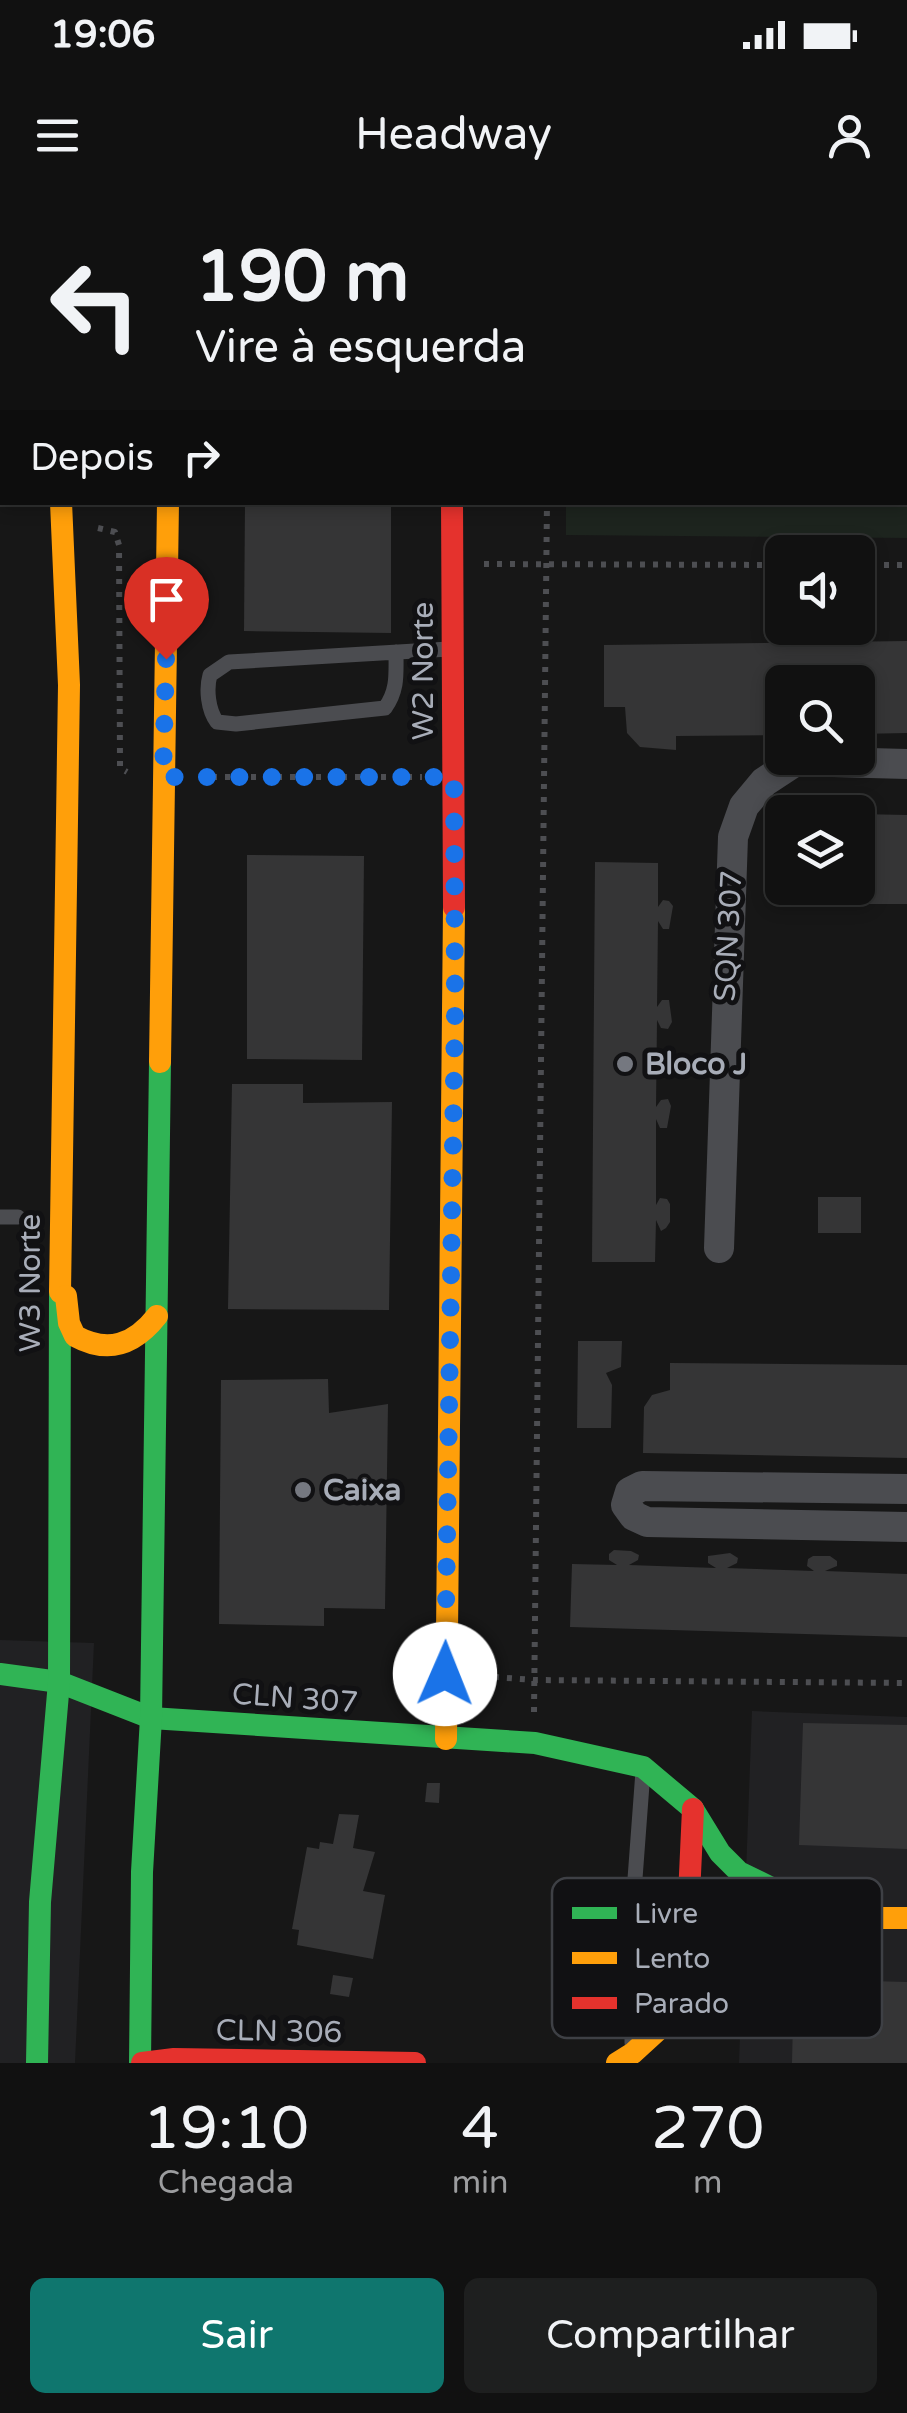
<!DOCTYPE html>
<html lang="pt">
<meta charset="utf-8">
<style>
:root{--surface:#111;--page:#1e1f1f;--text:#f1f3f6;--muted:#9c9d9f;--line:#303131;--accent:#0f766e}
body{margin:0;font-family:"Varela Round",sans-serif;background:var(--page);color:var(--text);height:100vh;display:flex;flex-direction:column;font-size:38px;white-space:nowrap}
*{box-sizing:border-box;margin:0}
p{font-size:32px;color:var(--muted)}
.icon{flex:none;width:55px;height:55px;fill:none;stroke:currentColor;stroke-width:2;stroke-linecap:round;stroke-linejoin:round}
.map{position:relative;height:1863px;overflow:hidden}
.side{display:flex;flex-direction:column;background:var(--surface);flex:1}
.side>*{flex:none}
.guide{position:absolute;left:0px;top:0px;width:908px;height:305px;box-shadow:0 5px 15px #0003,0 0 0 2px var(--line);background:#111;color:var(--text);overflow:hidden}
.fabs{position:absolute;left:765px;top:335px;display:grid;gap:20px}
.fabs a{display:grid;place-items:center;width:110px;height:110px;border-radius:15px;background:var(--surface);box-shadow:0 5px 15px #0003,0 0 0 2px var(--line);font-size:50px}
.pin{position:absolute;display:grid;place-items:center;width:85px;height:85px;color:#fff;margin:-102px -42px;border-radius:50% 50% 50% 0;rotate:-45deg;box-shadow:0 0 10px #0007}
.pin .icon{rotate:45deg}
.me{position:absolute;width:110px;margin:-55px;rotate:1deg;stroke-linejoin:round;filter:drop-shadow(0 0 8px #0008)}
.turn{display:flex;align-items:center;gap:35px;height:210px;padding:0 30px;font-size:45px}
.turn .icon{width:130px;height:130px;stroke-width:2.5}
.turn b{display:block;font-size:70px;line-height:85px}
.then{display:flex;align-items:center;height:95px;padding:0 30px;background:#0003;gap:20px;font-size:38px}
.eta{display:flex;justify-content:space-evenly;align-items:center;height:170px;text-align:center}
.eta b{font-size:60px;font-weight:600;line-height:70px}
.cta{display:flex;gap:20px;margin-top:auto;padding:20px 30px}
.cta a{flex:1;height:115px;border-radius:15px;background:var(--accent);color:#fff;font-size:40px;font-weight:600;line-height:115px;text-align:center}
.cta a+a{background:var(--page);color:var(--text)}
.status{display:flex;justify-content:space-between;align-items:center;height:70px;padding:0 50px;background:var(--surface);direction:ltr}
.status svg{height:28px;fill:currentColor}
header{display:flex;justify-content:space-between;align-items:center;height:130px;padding:0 30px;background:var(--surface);font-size:45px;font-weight:600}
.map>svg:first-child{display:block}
.built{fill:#212123}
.green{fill:#1d241e}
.building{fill:#353536}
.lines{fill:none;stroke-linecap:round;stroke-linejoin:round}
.path{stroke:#4d4e52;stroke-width:6;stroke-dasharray:5 8;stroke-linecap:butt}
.lane{stroke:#4b4c50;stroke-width:15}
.street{stroke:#4b4c50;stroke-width:30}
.fast{stroke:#30b455;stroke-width:22}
.slow{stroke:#ff9f0a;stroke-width:22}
.jam{stroke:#e5322d;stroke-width:22}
.route{stroke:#1a73e8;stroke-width:18;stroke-dasharray:0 32.4}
.poi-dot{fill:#757880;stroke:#111113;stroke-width:4}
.labels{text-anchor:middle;stroke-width:10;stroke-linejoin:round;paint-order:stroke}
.street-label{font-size:30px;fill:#a8adb8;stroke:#111113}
.poi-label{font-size:30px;font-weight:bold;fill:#a8adb8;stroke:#111113;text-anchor:start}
.key{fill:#111113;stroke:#3e4045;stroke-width:2.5}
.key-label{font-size:28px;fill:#a8adb8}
</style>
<div class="status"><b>19:06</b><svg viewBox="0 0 49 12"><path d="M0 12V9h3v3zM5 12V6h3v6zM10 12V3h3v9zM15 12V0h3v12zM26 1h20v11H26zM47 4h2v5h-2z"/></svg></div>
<header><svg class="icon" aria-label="menu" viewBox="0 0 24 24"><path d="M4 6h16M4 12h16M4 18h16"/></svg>Headway<svg class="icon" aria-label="person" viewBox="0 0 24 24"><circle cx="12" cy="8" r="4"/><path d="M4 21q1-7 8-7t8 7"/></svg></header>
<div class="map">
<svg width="907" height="1863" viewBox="0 0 907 1863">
<rect width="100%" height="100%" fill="#171717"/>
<!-- built -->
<g class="built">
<polygon points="0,1440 94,1443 75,1863 0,1863"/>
<polygon points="752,1511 907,1517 907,1863 739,1863"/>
</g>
<!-- green -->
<polygon class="green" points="565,0 907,0 907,338 566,335 566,303 905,302 905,2"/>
<!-- building -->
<g class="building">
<polygon points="245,302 391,302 391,433 244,431"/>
<polygon points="907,441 907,533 858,534 858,482 782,482 782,535 676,536 676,550 640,547 627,533 625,507 604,507 604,445"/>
<polygon points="858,614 907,615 907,704 827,704 826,688 858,688"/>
<polygon points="247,655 364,656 362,860 247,859"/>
<polygon points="595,662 658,663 658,707 663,700 669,701 673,706 669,729 663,729 658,721 657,807 662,800 669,800 672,822 668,829 661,828 657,820 656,907 661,900 668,899 671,906 667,928 660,928 656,919 656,1005 660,998 667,999 670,1004 670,1022 666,1028 661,1031 656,1020 655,1062 592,1062"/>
<polygon points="232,884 303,884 303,903 392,902 389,1110 228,1109"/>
<rect x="818" y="997" width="43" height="36"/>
<polygon points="578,1141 622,1141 621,1167 606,1173 612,1185 611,1228 577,1228"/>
<polygon points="670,1163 907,1165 907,1258 643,1253 644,1207 652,1195 670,1190"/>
<polygon points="328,1179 329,1213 388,1204 385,1409 324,1408 324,1426 219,1424 221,1180"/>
<polygon points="614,1350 631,1351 639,1355 638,1360 629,1365 716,1368 708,1363 708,1356 730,1353 738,1358 737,1363 727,1368 814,1371 807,1366 808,1359 813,1356 830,1356 837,1361 837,1366 825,1371 907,1374 907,1437 570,1427 572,1364 617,1365 609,1360 609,1354"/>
<polygon points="803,1523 907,1525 907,1649 799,1645"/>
<polygon points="427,1583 440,1583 439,1603 425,1602"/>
<polygon points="339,1614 359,1615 353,1648 375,1652 363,1691 385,1695 373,1759 297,1745 299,1730 292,1729 307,1647 319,1649 320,1642 333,1644"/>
<polygon points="333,1775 353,1778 349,1797 330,1794"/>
<polygon points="794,1779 907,1782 907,1863 792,1863"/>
</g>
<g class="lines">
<!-- path -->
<g class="path">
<polyline points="550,2 550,0"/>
<polyline points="0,133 2,133"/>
<polyline points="98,328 115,332 119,345 120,562 120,568 127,572"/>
<polyline points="484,364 782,365"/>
<polyline points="858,365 907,365"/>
<polyline points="199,577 422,577"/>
<polyline points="481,1476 534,1480 907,1483"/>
<polyline points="534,1512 547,302"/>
</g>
<!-- lane -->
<g class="lane">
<path d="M 396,452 C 396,474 398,490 385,508 L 236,524 L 217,522 C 208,510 206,489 210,475 L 229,462 L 449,449"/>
<polyline points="0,1017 18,1017"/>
<polyline points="632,1843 632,1719 643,1571"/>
</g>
<!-- street -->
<g class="street">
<polyline points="719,1048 733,637 744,606 764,582 796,561 907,564"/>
<polyline points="907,1289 642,1286 630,1292 626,1305 634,1316 647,1322 907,1327"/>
</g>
<!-- fast -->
<g class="fast">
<polyline points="67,0 67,2"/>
<polyline points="0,1474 59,1482 151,1518 535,1543 643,1567 693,1609 720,1653 739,1672 832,1718"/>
<polyline points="37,1863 40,1702 59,1482 60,1092"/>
<polyline points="140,1863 142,1672 151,1518 160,862"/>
</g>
<!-- slow -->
<g class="slow">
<polyline points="167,0 167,2"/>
<polyline points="447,0 447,2"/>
<polyline points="160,862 168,302"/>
<polyline points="60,1092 69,485 61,302"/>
<path d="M 66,1096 L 69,1123 L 75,1136 C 108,1154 134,1145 157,1116"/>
<polyline points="446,1539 454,707"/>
<polyline points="617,1863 633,1853 743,1752 768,1738 832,1718 907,1718"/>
</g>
<!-- jam -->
<g class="jam">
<polyline points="452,302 454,707"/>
<polyline points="684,1804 693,1609"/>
<polyline points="142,1863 174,1859 415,1863"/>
</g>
</g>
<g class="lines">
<!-- route -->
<polyline class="route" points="166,459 163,577 454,577 455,810 445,1474"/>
</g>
<!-- markers -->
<g class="poi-dot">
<circle cx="625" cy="864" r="10"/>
<circle cx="303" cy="1290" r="10"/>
</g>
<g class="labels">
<!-- street labels -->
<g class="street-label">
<text transform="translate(423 471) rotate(-90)" y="10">W2 Norte</text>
<text transform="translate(728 736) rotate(-87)" y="10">SQN 307</text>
<text transform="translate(30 1083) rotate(-90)" y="10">W3 Norte</text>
<text transform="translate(295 1498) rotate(4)" y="10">CLN 307</text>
<text transform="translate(279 1831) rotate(1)" y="10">CLN 306</text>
</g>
<!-- poi labels -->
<g class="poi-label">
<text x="645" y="874">Bloco J</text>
<text x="323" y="1300">Caixa</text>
</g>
</g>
<!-- legend -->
<rect x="552" y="1678" width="330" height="160" rx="15" class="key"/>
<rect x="572" y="1707" width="45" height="12" fill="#30b455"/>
<rect x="572" y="1752" width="45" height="12" fill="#ff9f0a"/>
<rect x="572" y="1797" width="45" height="12" fill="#e5322d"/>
<g class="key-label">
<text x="634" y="1723">Livre</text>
<text x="634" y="1768">Lento</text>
<text x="634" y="1813">Parado</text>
</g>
</svg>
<div class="fabs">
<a><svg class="icon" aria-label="sound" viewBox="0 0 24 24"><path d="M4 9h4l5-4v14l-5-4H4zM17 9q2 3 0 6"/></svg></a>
<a><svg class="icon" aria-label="search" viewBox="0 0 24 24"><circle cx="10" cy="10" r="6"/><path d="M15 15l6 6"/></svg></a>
<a><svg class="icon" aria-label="layers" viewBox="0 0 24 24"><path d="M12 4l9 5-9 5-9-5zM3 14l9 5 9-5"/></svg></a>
</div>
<div class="pin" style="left:166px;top:459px;background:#d93025"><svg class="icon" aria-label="arrive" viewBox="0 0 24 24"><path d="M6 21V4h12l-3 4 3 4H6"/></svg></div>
<svg class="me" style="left:445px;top:1474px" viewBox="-20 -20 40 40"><circle r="19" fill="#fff"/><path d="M0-13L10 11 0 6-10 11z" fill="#1a73e8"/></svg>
<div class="guide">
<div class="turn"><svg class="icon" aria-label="left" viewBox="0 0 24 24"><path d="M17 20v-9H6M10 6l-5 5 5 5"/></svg><div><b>190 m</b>Vire à esquerda</div></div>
<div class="then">Depois<svg class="icon" aria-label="right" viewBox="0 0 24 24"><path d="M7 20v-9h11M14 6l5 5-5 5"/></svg></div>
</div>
</div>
<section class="side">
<div class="eta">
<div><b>19:10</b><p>Chegada</p></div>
<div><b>4</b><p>min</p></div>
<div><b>270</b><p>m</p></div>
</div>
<div class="cta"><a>Sair</a><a>Compartilhar</a></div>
</section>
